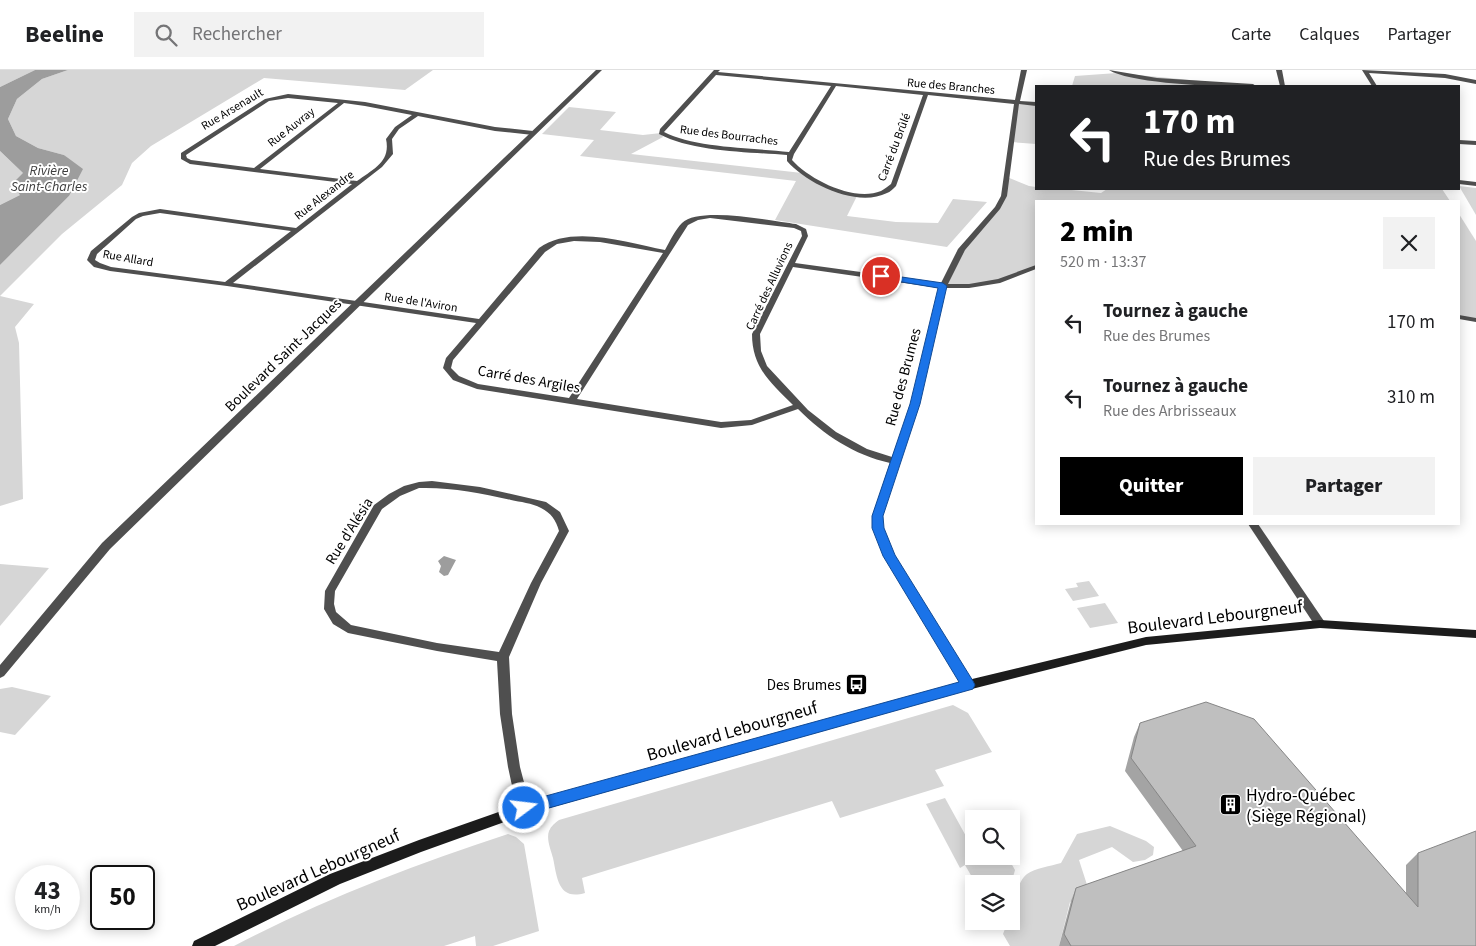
<!DOCTYPE html>
<html lang="fr">
<meta charset="utf-8">
<style>
:root{--surface:#fff;--page:#f2f2f2;--text:#202124;--muted:#757577;--line:#e0e0e0;--accent:#000}
body{margin:0;font-family:"Source Sans 3",sans-serif;background:var(--page);color:var(--text);height:100vh;display:flex;flex-direction:column;font-size:19px;white-space:nowrap}
*{box-sizing:border-box;margin:0}
p{font-size:16px;color:var(--muted)}
.icon{flex:none;width:28px;height:28px;fill:none;stroke:currentColor;stroke-width:2;stroke-linecap:round;stroke-linejoin:round}
.map{position:relative;flex:1;overflow:hidden}
.details{position:absolute;left:1035px;top:130px;width:425px;height:325px;display:flex;flex-direction:column;background:var(--surface);border-radius:0px;box-shadow:0 2px 12px #0003}
.details>*{flex:none}
.guide{position:absolute;left:1035px;top:15px;width:425px;height:105px;border-radius:0px;box-shadow:0 2px 12px #0003;background:#202124;color:#fff;overflow:hidden}
.tools{position:absolute;left:965px;top:740px;display:grid;gap:10px}
.tools a{display:grid;place-items:center;width:55px;height:55px;border-radius:0px;background:var(--surface);box-shadow:0 2px 12px #0003;font-size:25px}
.speed{position:absolute;left:15px;top:795px;display:flex;gap:10px;font-size:25px;font-weight:700;text-align:center}
.speed>*{display:grid;place-content:center;width:65px;height:65px;border-radius:50%;background:var(--surface);box-shadow:0 2px 12px #0003;line-height:1}
.speed small{font-size:12px;font-weight:400}
.speed .limit{border:2px solid #111;border-radius:8px;background:#fff;color:#111}
.pin{position:absolute;display:grid;place-items:center;width:42px;height:42px;color:#fff;margin:-21px;border:2px solid #fff;border-radius:50%;box-shadow:0 1px 5px #0007}
.me{position:absolute;width:55px;margin:-28px;rotate:75deg;stroke-linejoin:round;filter:drop-shadow(0 0 4px #0008)}
.turn{display:flex;align-items:center;gap:18px;height:105px;padding:0 25px;font-size:22px}
.turn .icon{width:65px;height:65px;stroke-width:2.5}
.turn b{display:block;font-size:35px;line-height:42px}
.round{display:grid;place-items:center;flex:none;width:52px;height:52px;border-radius:0px;background:var(--page)}
.head{display:flex;align-items:center;justify-content:space-between;height:85px;padding:0 25px}
h1{font-size:30px;font-weight:800;line-height:38px;color:var(--accent)}
.primary-button{display:flex;gap:10px;margin-top:auto;padding:10px 25px}
.primary-button a{flex:1;height:58px;border-radius:0px;background:var(--accent);color:#fff;font-size:20px;font-weight:800;line-height:58px;text-align:center}
.primary-button a+a{background:var(--page);color:var(--text)}
ul{padding:0;list-style:none}
li{display:flex;align-items:center;gap:15px;height:75px;padding:0 25px}
li div{flex:1}
li b{display:block;font-size:19px}
li em{font-style:normal}
header{display:flex;align-items:center;gap:30px;box-sizing:border-box;height:70px;padding:0 25px;background:var(--surface);border-bottom:1px solid var(--line)}
header strong{font-size:24px}
nav{display:flex;gap:28px;margin-inline-start:auto;font-size:18px}
.search{width:350px;height:45px;background:var(--page);display:flex;align-items:center;gap:12px;box-sizing:border-box;padding:0 18px;border-radius:0px;color:var(--muted);font-size:19px}
.map>svg:first-child{display:block}
.green{fill:#d6d6d6}
.water{fill:#9d9d9d}
.lines{fill:none;stroke-linecap:round;stroke-linejoin:round}
.minor{fill:#4f4f4f;fill-rule:evenodd}
.tertiary{fill:#4f4f4f;fill-rule:evenodd}
.secondary{fill:#1c1c1c;fill-rule:evenodd}
.wall{fill:#a4a4a4}
.building{fill:#bfbfbf;stroke:#868686}
.route{fill:#1a73e8;stroke:#114b97}
.labels{text-anchor:middle;stroke-width:4;stroke-linejoin:round;paint-order:stroke}
.far-street-label{font-size:12px;fill:#000;stroke:#fff}
.far-water-label{font-size:14px;font-style:italic;fill:#3e3e3e;stroke:#fff}
.street-label{font-size:15px;fill:#000;stroke:#fff}
.poi-label{font-size:15px;fill:#000;stroke:#fff;text-anchor:end}
.near-street-label{font-size:18px;fill:#000;stroke:#fff}
.near-poi-label{font-size:18px;fill:#000;stroke:#fff;text-anchor:start}
</style>
<header>
<strong>Beeline</strong>
<div class="search"><svg class="icon" aria-label="search" viewBox="0 0 24 24"><circle cx="10" cy="10" r="6"/><path d="M15 15l6 6"/></svg>Rechercher</div>
<nav><a>Carte</a><a>Calques</a><a>Partager</a></nav>
</header>
<div class="map">
<svg width="1476" height="876" viewBox="0 0 1476 876">
<rect width="100%" height="100%" fill="#fff"/>
<!-- green -->
<g class="green">
<polygon points="0,0 35,0 0,17"/>
<polygon points="68,0 433,0 405,20 264,8 151,76 132,93 122,115 62,164 0,226 34,234 15,257 19,273 23,429 0,436 0,195 69,126 73,93 64,85 38,78 16,66 8,49 17,29 42,9"/>
<polygon points="1117,3 1253,16 1072,16 1075,6"/>
<polygon points="1017,32 1036,34 1036,74 1011,72"/>
<polygon points="569,37 616,42 600,60 643,65 661,63 663,67 631,84 802,103 839,121 858,124 847,146 896,152 938,153 953,129 987,132 947,177 775,150 796,111 580,86 594,70 542,64"/>
<polygon points="0,81 23,103 20,125 0,135"/>
<polygon points="1007,107 1029,116 1036,117 1036,119 1062,119 1101,123 1107,119 1442,119 1450,131 1036,131 1036,197 1000,211 969,216 943,216 955,189 998,138"/>
<polygon points="1459,116 1476,118 1476,145"/>
<polygon points="1459,144 1476,171 1476,250 1459,247"/>
<polygon points="0,494 49,498 0,556"/>
<polygon points="1089,511 1099,526 1073,531 1065,519 1078,517 1076,513"/>
<polygon points="1105,533 1118,553 1090,558 1077,538"/>
<polygon points="12,617 51,626 15,665 0,662 0,619"/>
<path d="M 953,635 L 968,643 L 992,682 L 935,700 L 944,716 L 840,748 L 832,731 L 582,808 L 585,823 C 558,831 557,807 553,788 C 551,780 546,769 549,761 C 551,756 555,753 559,750 Z"/>
<polygon points="945,728 967,768 974,766 974,786 1007,786 1015,800 1011,814 976,814 965,795 960,798 926,734"/>
<path d="M 1110,756 L 1146,771 L 1154,777 L 1153,785 L 1145,790 L 1133,792 L 1112,777 L 1079,790 L 1090,824 L 1070,832 L 1059,876 L 1010,876 L 1003,864 L 1008,851 L 1011,851 C 1011,840 1017,811 1027,804 C 1035,798 1051,796 1061,793 L 1077,764 Z"/>
<path d="M 508,764 L 516,767 L 524,774 L 539,861 L 493,876 L 476,876 L 475,866 L 444,876 L 234,876 C 322,830 413,795 508,764 Z"/>
</g>
<!-- water -->
<g class="water">
<polygon points="35,0 68,0 42,9 17,29 8,49 16,66 38,78 64,85 83,99 69,126 0,195 0,135 20,125 12,114 23,103 0,81 0,17"/>
<polygon points="444,486 456,490 448,505 444,506 439,502 441,496 438,491"/>
</g>
<g class="lines">
<!-- minor -->
<g class="minor">
<path d="M 714,0 L 720,0 L 718,2 L 1015,30 L 1021,0 L 1027,0 L 1020,31 L 1036,32 L 1036,36 L 1019,34 L 1007,126 L 1000,139 L 965,180 L 948,214 L 969,214 L 998,209 L 1036,195 L 1036,199 L 1000,213 L 969,218 L 946,218 L 919,334 L 882,447 L 883,458 L 894,486 L 972,612 L 974,615 L 972,618 L 968,620 L 964,618 L 884,486 L 873,458 L 872,447 L 890,393 C 854,385 824,365 798,339 L 752,355 L 721,358 L 477,319 L 453,310 L 443,298 L 446,288 L 476,253 L 227,216 L 110,201 L 94,197 L 87,190 L 91,181 L 132,147 L 139,143 L 160,139 L 296,158 L 352,114 L 190,94 L 181,89 L 181,83 L 265,29 L 288,24 L 365,32 L 495,57 L 533,61 L 536,63 L 533,65 L 495,61 L 418,46 L 399,59 L 392,69 L 393,84 L 382,97 L 233,213 L 479,249 L 539,178 C 572,154 629,173 665,180 C 670,171 675,160 682,153 C 699,136 772,151 796,154 L 806,159 L 808,166 L 795,193 L 941,213 L 958,179 L 995,137 L 1001,126 L 1014,34 L 928,25 L 896,116 C 893,119 890,122 887,123 C 857,138 807,114 787,91 L 787,85 C 749,82 693,82 659,64 L 660,59 ZM 716,5 L 831,16 L 789,82 C 754,78 694,78 664,62 ZM 836,16 L 923,25 L 891,114 C 888,116 885,119 881,121 C 854,132 810,110 792,90 L 794,84 ZM 288,28 L 338,33 L 254,98 L 191,90 L 187,88 L 186,85 L 269,31 ZM 344,33 L 365,36 L 412,45 L 395,57 L 386,69 C 391,92 373,99 357,111 L 260,99 ZM 160,143 L 291,161 L 225,212 L 111,197 L 100,193 L 95,190 L 97,184 L 136,149 L 143,146 ZM 710,148 L 794,158 L 801,161 L 802,166 L 752,264 C 752,298 771,313 793,335 L 751,350 L 721,352 L 577,329 L 688,155 L 698,150 ZM 574,171 L 600,172 L 663,183 L 569,328 L 478,314 L 459,306 L 451,298 L 453,290 L 545,182 L 557,174 ZM 793,197 L 939,218 L 911,334 L 892,387 L 867,379 L 836,362 L 808,340 L 767,296 L 761,281 L 760,264 Z"/>
<path d="M 1109,0 L 1157,8 L 1253,14 L 1256,16 C 1228,18 1131,14 1109,0 Z"/>
<polygon points="1276,0 1282,0 1285,16 1280,16"/>
<polygon points="1362,0 1445,4 1476,10 1476,14 1445,8 1369,3 1377,16 1372,16"/>
<polygon points="1459,70 1476,71 1476,75 1459,74"/>
<polygon points="1459,110 1476,112 1476,116 1459,114"/>
<polygon points="1459,245 1476,248 1476,252 1459,249"/>
<path d="M 432,411 L 480,417 L 546,432 L 560,442 L 569,461 L 541,513 L 509,587 L 512,644 L 520,697 L 531,739 L 529,743 L 524,745 L 519,743 L 517,739 L 508,697 L 500,644 L 497,591 L 437,581 L 348,563 L 333,554 L 324,539 L 325,521 L 374,435 L 389,424 L 404,416 L 419,412 ZM 419,418 C 450,417 480,423 511,430 C 520,432 532,433 541,438 C 551,443 556,450 559,461 L 531,513 L 499,582 L 437,573 L 351,555 L 336,542 L 334,534 L 335,521 L 382,439 L 400,426 Z"/>
<polygon points="1248,454 1258,454 1324,551 1326,554 1324,557 1316,557"/>
</g>
<!-- tertiary -->
<polygon class="tertiary" points="596,0 602,0 110,479 4,606 0,608 0,595 102,473"/>
<!-- secondary -->
<polygon class="secondary" points="1320,550 1476,560 1476,568 1320,558 1146,575 968,620 524,745 421,782 340,814 215,876 192,876 194,871 330,804 419,770 524,733 968,610 1146,567"/>
</g>
<!-- wall -->
<polygon class="wall" points="1140,653 1406,824 1406,795 1418,783 1476,876 1059,876 1071,831 1076,818 1183,781 1125,701 1134,667"/>
<!-- building -->
<polygon class="building" points="1206,632 1254,649 1418,837 1418,783 1476,761 1476,876 1071,876 1064,864 1076,818 1196,776 1131,688 1140,653"/>
<!-- route -->
<polygon class="route" points="881,204 943,213 947,216 920,334 883,446 884,458 895,485 973,611 975,615 973,619 524,745 519,743 517,738 519,734 524,732 959,612 883,486 872,458 872,446 910,334 938,218 878,208 878,205"/>
<!-- icons -->
<defs>
<symbol id="bus-square" viewBox="-11 -11 22 22"><rect x="-9" y="-9" width="18" height="18" rx="4" fill="#000" stroke="#fff"/><path d="M-5-6H5V4H4V6H2V4H-2V6H-4V4H-5ZM-3.5-4V0h7V-4ZM-3.5 1.2v1.5H-2V1.2ZM2 1.2v1.5H3.5V1.2Z" fill="#fff"/></symbol>
<symbol id="building-square" viewBox="-11 -11 22 22"><rect x="-9" y="-9" width="18" height="18" rx="4" fill="#000" stroke="#fff"/><path d="M-4-6H4V6H1V3H-1V6H-4ZM-2.5-4.3h1.7v1.8h-1.7ZM.8-4.3h1.7v1.8H.8ZM-2.5-1h1.7V.8h-1.7ZM.8-1h1.7V.8H.8Z" fill="#fff"/></symbol>
</defs>
<g fill-rule="evenodd">
<use href="#bus-square" x="844" y="602" width="25" height="25"/>
<use href="#building-square" x="1218" y="722" width="25" height="25"/>
</g>
<g class="labels">
<!-- far-street labels -->
<g class="far-street-label">
<text transform="translate(951 16) rotate(5)" y="4">Rue des Branches</text>
<text transform="translate(232 39) rotate(-31)" y="4">Rue Arsenault</text>
<text transform="translate(291 57) rotate(-38)" y="4">Rue Auvray</text>
<text transform="translate(729 65) rotate(7)" y="4">Rue des Bourraches</text>
<text transform="translate(894 77) rotate(-69)" y="4">Carré du Brûlé</text>
<text transform="translate(324 125) rotate(-38)" y="4">Rue Alexandre</text>
<text transform="translate(128 188) rotate(10)" y="4">Rue Allard</text>
<text transform="translate(769 216) rotate(-65)" y="4">Carré des Alluvions</text>
<text transform="translate(421 232) rotate(9)" y="4">Rue de l'Aviron</text>
</g>
<!-- far-water labels -->
<g class="far-water-label">
<text x="49" y="105">Rivière<tspan x="49" dy="16">Saint-Charles</tspan></text>
</g>
<!-- street labels -->
<g class="street-label">
<text transform="translate(283 285) rotate(-44)" y="5">Boulevard Saint-Jacques</text>
<text transform="translate(903 307) rotate(-75)" y="5">Rue des Brumes</text>
<text transform="translate(529 309) rotate(10)" y="5">Carré des Argiles</text>
<text transform="translate(349 461) rotate(-58)" y="5">Rue d'Alésia</text>
</g>
<!-- poi labels -->
<g class="poi-label">
<text x="841" y="620">Des Brumes</text>
</g>
<!-- near-street labels -->
<g class="near-street-label">
<text transform="translate(1215 547) rotate(-7)" y="6">Boulevard Lebourgneuf</text>
<text transform="translate(732 661) rotate(-16)" y="6">Boulevard Lebourgneuf</text>
<text transform="translate(318 800) rotate(-24)" y="6">Boulevard Lebourgneuf</text>
</g>
<!-- near-poi labels -->
<g class="near-poi-label">
<text x="1246" y="731">Hydro-Québec<tspan x="1246" dy="21">(Siège Régional)</tspan></text>
</g>
</g>
</svg>
<div class="tools">
<a><svg class="icon" aria-label="search" viewBox="0 0 24 24"><circle cx="10" cy="10" r="6"/><path d="M15 15l6 6"/></svg></a>
<a><svg class="icon" aria-label="layers" viewBox="0 0 24 24"><path d="M12 4l9 5-9 5-9-5zM3 14l9 5 9-5"/></svg></a>
</div>
<div class="speed"><div>43<small>km/h</small></div><div class="limit">50</div></div>
<div class="pin" style="left:881px;top:206px;background:#d93025"><svg class="icon" aria-label="arrive" viewBox="0 0 24 24"><path d="M6 21V4h12l-3 4 3 4H6"/></svg></div>
<svg class="me" style="left:524px;top:738px" viewBox="-20 -20 40 40"><circle r="17" fill="#1a73e8" stroke="#fff" stroke-width="3"/><path d="M0-11L8 9 0 5-8 9z" fill="#fff"/></svg>
<div class="guide">
<div class="turn"><svg class="icon" aria-label="left" viewBox="0 0 24 24"><path d="M17 20v-9H6M10 6l-5 5 5 5"/></svg><div><b>170 m</b>Rue des Brumes</div></div>
</div>
<section class="details">
<div class="head"><div><h1>2 min</h1><p>520 m · 13:37</p></div><a class="round"><svg class="icon" aria-label="close" viewBox="0 0 24 24"><path d="M6 6l12 12M18 6L6 18"/></svg></a></div>
<ul>
<li><svg class="icon" aria-label="left" viewBox="0 0 24 24"><path d="M17 20v-9H6M10 6l-5 5 5 5"/></svg><div><b>Tournez à gauche</b><p>Rue des Brumes</p></div><em>170 m</em></li>
<li><svg class="icon" aria-label="left" viewBox="0 0 24 24"><path d="M17 20v-9H6M10 6l-5 5 5 5"/></svg><div><b>Tournez à gauche</b><p>Rue des Arbrisseaux</p></div><em>310 m</em></li>
</ul>
<div class="primary-button"><a>Quitter</a><a>Partager</a></div>
</section>
</div>
